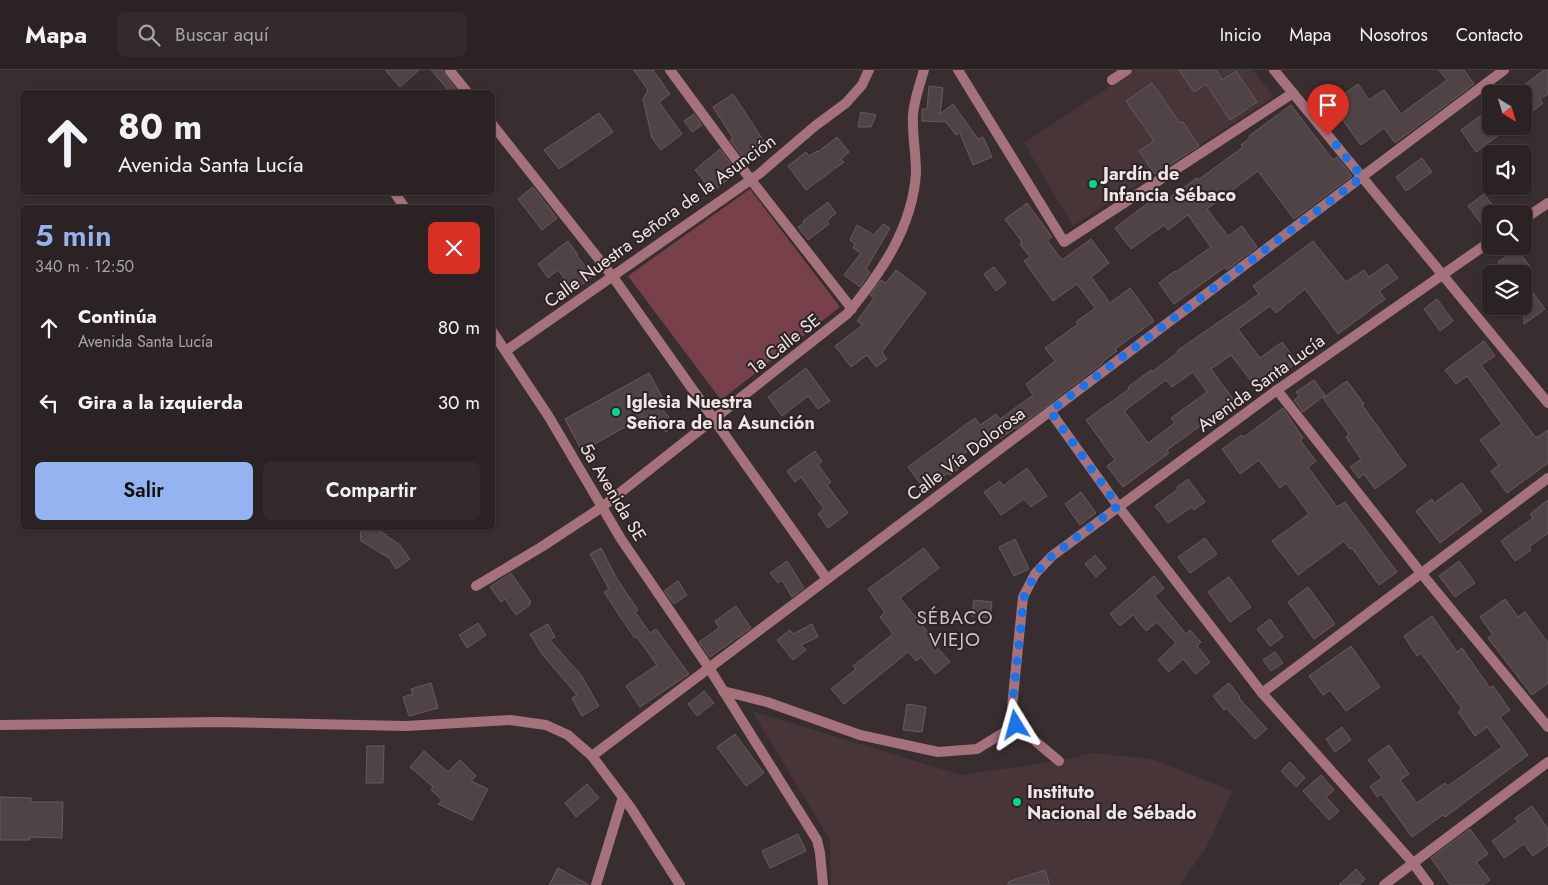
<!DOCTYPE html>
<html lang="es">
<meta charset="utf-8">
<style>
:root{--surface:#2b2223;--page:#332a2b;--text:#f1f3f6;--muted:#a6a4a6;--line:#473f41;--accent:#95b2f1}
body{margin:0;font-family:Jost,sans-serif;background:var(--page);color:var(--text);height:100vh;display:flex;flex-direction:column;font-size:19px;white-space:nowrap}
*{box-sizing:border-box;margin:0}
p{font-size:16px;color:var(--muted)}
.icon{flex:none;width:28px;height:28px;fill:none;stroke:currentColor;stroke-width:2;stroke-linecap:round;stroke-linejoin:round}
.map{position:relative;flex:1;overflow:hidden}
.sheet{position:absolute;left:20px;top:135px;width:475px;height:325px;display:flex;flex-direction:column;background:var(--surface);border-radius:8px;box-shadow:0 1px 4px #0004,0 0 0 1px var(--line)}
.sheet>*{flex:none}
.banner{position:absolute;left:20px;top:20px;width:475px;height:105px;border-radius:8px;box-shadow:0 1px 4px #0004,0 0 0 1px var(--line);background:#2b2223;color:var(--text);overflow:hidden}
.needle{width:32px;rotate:142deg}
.buttons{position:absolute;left:1482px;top:15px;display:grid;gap:10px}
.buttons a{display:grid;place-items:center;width:50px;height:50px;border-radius:8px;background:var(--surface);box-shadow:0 1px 4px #0004,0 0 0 1px var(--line);font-size:25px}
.pin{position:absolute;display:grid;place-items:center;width:42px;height:42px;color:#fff;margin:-51px -21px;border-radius:50% 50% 50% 0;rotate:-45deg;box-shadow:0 0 5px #0007}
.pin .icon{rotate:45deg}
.me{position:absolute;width:55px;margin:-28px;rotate:352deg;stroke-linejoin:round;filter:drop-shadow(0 0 4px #0008)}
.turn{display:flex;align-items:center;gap:18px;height:105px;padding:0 15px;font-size:22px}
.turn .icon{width:65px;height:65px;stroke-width:2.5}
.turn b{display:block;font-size:35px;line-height:42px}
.round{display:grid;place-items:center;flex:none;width:52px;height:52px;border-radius:8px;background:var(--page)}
.summary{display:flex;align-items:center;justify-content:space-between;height:85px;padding:0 15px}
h1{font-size:30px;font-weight:600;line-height:38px;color:var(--accent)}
.action{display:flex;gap:10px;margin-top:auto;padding:10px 15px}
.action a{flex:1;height:58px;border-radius:8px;background:var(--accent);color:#111;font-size:20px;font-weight:600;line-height:58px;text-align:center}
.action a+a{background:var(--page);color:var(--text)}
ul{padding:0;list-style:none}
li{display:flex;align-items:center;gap:15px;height:75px;padding:0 15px}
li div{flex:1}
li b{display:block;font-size:19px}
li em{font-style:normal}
header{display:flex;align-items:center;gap:30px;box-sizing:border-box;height:70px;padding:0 25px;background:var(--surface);border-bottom:1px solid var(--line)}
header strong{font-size:24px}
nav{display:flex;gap:28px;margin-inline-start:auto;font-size:18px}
.search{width:350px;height:45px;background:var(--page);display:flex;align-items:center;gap:12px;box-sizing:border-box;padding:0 18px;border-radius:8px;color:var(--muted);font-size:19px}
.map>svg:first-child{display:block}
.built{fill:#473537}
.green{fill:#78404b}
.building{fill:#4f4345;stroke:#685b5c;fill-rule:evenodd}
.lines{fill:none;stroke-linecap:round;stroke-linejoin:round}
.minor{stroke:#a5717a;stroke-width:10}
.route{stroke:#1a73e8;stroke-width:9;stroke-dasharray:0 16.2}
.poi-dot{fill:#04d98b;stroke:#2f2425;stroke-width:2}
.labels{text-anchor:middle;stroke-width:4;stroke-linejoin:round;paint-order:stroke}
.poi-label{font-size:18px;font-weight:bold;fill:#ede5e6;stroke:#2f2425;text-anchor:start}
.street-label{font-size:18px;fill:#ede5e6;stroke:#2f2425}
.neighbourhood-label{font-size:19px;letter-spacing:1px;fill:#d1c2c4;stroke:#2f2425}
</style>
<header>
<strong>Mapa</strong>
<div class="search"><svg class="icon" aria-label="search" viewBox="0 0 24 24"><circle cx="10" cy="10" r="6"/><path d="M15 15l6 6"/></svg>Buscar aquí</div>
<nav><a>Inicio</a><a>Mapa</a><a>Nosotros</a><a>Contacto</a></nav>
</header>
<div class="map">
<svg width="1548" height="815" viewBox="0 0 1548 815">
<rect width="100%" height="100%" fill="#392e2f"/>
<!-- built -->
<g class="built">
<polygon points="1135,0 1253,0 1274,27 1073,156 1024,73"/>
<polygon points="752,641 961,705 1059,691 1093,683 1152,689 1233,721 1207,776 1180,815 831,815 830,770"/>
</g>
<!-- green -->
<polygon class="green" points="750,119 840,237 721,330 628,206"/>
<!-- building -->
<g class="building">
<polygon points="385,0 419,0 400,17"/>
<polygon points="431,0 443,0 445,5 456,19 450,22"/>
<polygon points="634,0 653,0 670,24 659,32 682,64 661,80 652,68 643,29 648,20"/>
<polygon points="1179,0 1216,0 1222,10 1236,1 1257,32 1230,50 1206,14 1194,22"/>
<polygon points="1439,0 1464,0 1474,14 1395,73 1384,58 1361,75 1331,34 1358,14 1369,30 1384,20 1401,44 1447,10"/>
<polygon points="1544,0 1548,0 1548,24 1540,29 1543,33 1524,48 1524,15"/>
<polygon points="1152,13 1180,53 1183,52 1199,76 1155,104 1139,81 1154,71 1126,31"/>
<polygon points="929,16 943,18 940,44 953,34 978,69 983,67 992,87 973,95 960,63 956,65 946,52 922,51 922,39 927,39"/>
<polygon points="733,24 769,79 747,93 730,70 733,68 713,37"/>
<polygon points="1291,35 1333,90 1337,87 1352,106 1294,149 1258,101 1207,139 1228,166 1242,156 1257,177 1227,200 1225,197 1174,234 1159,213 1175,201 1176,202 1211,177 1188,145 1168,160 1164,155 1131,179 1115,158 1164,121 1169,128 1197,108 1198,110 1243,77 1241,75 1250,68 1249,66"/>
<polygon points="1491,38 1491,56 1511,56 1476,82 1461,60"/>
<polygon points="861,42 876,45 871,57 858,57"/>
<polygon points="599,43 613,62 559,99 544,80"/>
<polygon points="694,44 702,55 692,62 684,51"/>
<polygon points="837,67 849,82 841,89 844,92 806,120 788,96 806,82 809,86 817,81 818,82"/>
<polygon points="720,79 736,101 733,103 734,104 713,122 695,100"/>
<polygon points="1422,88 1432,102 1406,121 1396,107"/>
<polygon points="533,117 557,148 542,160 518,129"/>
<polygon points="1484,124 1499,144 1491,144 1491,164 1489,164 1468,136"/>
<polygon points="828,132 836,143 827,151 829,154 808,170 798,157 804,153 803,151"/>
<polygon points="1027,133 1052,167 1047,170 1062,190 1091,169 1109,193 1091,207 1110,233 1130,218 1154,251 1115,279 1117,281 1102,292 1103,293 1016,359 1015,358 999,369 994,362 958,388 964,395 950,405 948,403 925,420 908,397 975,348 980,355 996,344 1000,349 1033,325 1026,314 1055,291 1045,278 1078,254 1076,252 1095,238 1077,214 1053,231 1024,191 1030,187 1020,174 1022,172 1005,149"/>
<polygon points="883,154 890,158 866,199 870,202 860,217 844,205 861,183 853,178 855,174 850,170 857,155 874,165"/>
<polygon points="568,171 578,185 577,186 593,206 574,221 558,200 548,208 538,194"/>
<path d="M 1313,171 L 1346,212 L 1364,200 L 1369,207 L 1387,194 L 1398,208 L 1379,221 L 1385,229 L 1338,264 L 1305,219 L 1276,243 L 1270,236 L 1238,259 L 1260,288 L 1282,272 L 1297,292 L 1287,300 L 1283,295 L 1255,316 L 1231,285 L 1211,299 L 1237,334 L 1221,346 L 1219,342 L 1167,380 L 1169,383 L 1123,417 L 1107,396 L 1115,390 L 1086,350 L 1129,319 L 1128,317 L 1151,300 L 1152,302 L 1178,282 L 1177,281 L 1259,224 L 1253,216 ZM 1193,302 L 1207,322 L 1171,348 L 1175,353 L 1148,373 L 1124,341 L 1166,310 L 1172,317 Z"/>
<polygon points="1517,179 1531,198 1523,204 1507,204 1498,192"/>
<polygon points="994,197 1006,213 996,221 984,204"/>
<polygon points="896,200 926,223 882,282 887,289 876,297 867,285 851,297 835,276 863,255 857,251 874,228 870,225 881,210 886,213"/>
<polygon points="1524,211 1545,239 1524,254"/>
<polygon points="1437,229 1453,251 1440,261 1424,239"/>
<polygon points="1484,271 1495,286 1481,295 1536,368 1548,360 1548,393 1507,423 1491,401 1499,395 1480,370 1502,354 1467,306 1456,314 1445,300"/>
<polygon points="806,298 830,331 818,339 808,326 782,346 768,327"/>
<polygon points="649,303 666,334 661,338 675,354 666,362 643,347 582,381 565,349"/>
<polygon points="1314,310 1325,325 1303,342 1294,330 1299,326 1296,322"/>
<polygon points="1347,311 1364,334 1362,335 1406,396 1375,419 1364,404 1359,408 1350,397 1361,389 1346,367 1349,364 1323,328"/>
<polygon points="1283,338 1303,368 1300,370 1316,391 1308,397 1337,437 1345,432 1397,502 1379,515 1352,478 1350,479 1344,471 1298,505 1272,471 1309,444 1286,413 1280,418 1259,390 1240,404 1222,379 1242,365 1244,367"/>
<polygon points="815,381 822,392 818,395 831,412 827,415 848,443 828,458 818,444 824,439 801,407 795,412 787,401"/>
<polygon points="1027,398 1047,426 1031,437 1024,429 1001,445 984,422 1000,411 1003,416"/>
<polygon points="1188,409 1205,432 1194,440 1192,437 1168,453 1155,436 1178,419 1177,417"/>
<polygon points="1462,413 1482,441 1440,473 1416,441 1432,429 1434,433"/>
<polygon points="1081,422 1096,443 1080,455 1065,434"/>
<polygon points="1548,430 1548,463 1529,477 1531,480 1515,491 1501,471 1533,448 1530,444"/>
<polygon points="360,458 373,458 387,465 386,466 399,474 410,489 396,499 389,488 361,471"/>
<polygon points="1205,468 1217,484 1190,503 1178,487"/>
<polygon points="1015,469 1029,499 1014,506 999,477"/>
<polygon points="601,478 617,509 638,540 635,542 650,563 656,559 689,604 640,637 626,616 657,595 637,567 635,568 629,560 604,522 609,519 590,484"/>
<polygon points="924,478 939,498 900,528 937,574 935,575 950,592 935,604 921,587 916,591 908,582 844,634 831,619 856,599 853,596 893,564 880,547 885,543 868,519"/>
<polygon points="1095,485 1106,498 1096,507 1085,494"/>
<polygon points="787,491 804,518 792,527 782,510 778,513 770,503"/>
<polygon points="1459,491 1475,513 1455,527 1439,506"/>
<polygon points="511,503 531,532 529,533 530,535 516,545 505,529 501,532 490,517"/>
<polygon points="1154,506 1164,518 1155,526 1186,564 1190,560 1201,572 1197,576 1210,592 1196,604 1183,589 1169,602 1158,590 1176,573 1157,552 1146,561 1133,545 1120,556 1110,544"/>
<polygon points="1229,507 1251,537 1230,552 1208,522"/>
<polygon points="678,511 687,525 674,534 664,521"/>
<polygon points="1308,517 1335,554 1314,569 1288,532"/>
<polygon points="1505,529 1518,547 1525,542 1548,573 1548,613 1532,625 1488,568 1493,565 1480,547"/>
<polygon points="974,530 992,532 990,548 972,546"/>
<polygon points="736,536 751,558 710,587 699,572 719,558 715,551"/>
<polygon points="1432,546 1457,582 1462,578 1490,618 1493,616 1510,640 1500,647 1528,685 1445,747 1443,745 1412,767 1381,724 1377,727 1370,716 1382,708 1368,690 1389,675 1409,704 1400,710 1417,733 1445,713 1448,716 1502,677 1487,657 1475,666 1458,642 1462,639 1421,583 1417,586 1404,566"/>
<polygon points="1270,549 1283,567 1270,576 1257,559"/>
<polygon points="478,553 486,565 467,578 459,565"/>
<polygon points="548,554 555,567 550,570 581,605 599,636 582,646 572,628 577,625 542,584 530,564"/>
<polygon points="812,554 818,567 801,575 806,580 793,590 777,570 790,560 793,564"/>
<polygon points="1351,576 1380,617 1346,641 1330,620 1323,625 1309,606"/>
<polygon points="1275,582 1283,593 1271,601 1263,590"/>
<polygon points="431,613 438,638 409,646 403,627 413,624 411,619"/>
<polygon points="1229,613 1240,627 1239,628 1267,659 1255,669 1226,638 1224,640 1213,626"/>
<polygon points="704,621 714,633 697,646 688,634"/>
<polygon points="907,634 926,637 922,662 903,660"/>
<polygon points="1342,657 1351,670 1335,682 1326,669"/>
<polygon points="735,664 764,703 746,716 717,677"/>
<polygon points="367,676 384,676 383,713 366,713"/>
<polygon points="424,681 448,702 460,690 476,706 471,711 488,719 472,750 438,734 442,730 431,720 433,717 410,697"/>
<polygon points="1290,692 1305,708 1296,717 1281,701"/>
<polygon points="1321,705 1334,720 1326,727 1339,741 1329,750 1303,721"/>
<polygon points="587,714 599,728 576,747 565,733"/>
<polygon points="0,727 31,728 31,732 63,732 62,768 30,767 30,770 0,770"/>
<polygon points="1532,736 1548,759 1548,775 1533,786 1524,774 1504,788 1492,771 1518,752 1515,748"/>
<polygon points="1470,759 1488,784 1476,792 1490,810 1483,815 1450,815 1431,788"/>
<polygon points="798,764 806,781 770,798 762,781"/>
<polygon points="558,798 589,815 549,815"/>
<polygon points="1356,799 1365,809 1359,815 1339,815"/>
<polygon points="1045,800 1050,815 1008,815 1008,812"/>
</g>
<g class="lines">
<!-- minor -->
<g class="minor">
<polyline points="670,0 751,110 852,239"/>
<polyline points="958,0 1064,172 1293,23"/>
<polyline points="1274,0 1548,333"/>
<polyline points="450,1 467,22"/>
<polyline points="1112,10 1127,0"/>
<polyline points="492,54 613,207 827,509"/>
<polyline points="394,122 405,138"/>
<polyline points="1524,149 1548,133"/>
<polyline points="492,261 549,347 621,469 709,598 817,770 820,783 823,815"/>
<polyline points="507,280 759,104 815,56 846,33 862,15 869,0"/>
<polyline points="1277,320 1421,503 1548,657"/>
<polyline points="1050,341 1118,436 1262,623 1413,793 1429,815"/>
<path d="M 476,516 L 543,476 L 602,437 L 847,244 C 881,203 913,157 916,102 C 916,83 912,64 913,45 C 914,30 920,14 924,0"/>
<polyline points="723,621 767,632 860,665 938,682 977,679 1016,655"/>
<polyline points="1262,623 1548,408"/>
<polyline points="0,655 219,652 406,656 510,650 546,655 568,665 592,686 631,738 680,815"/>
<polyline points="592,686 1504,0"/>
<polyline points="1059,691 1016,655 1012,637 1023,527 1035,504 1052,486 1277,320 1491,171"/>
<polyline points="596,815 623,727"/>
<polyline points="1384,815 1548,692"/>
</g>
</g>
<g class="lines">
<!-- route -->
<polyline class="route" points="1016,655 1012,637 1024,527 1035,504 1052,486 1118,436 1050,341 1362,107 1328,65"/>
</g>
<!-- markers -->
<g class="poi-dot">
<circle cx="1093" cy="114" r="5"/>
<circle cx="616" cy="342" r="5"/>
<circle cx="1017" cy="732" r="5"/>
</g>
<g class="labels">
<!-- poi labels -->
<g class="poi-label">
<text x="1103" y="110">Jardín de<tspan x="1103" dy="21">Infancia Sébaco</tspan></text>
<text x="626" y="338">Iglesia Nuestra<tspan x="626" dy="21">Señora de la Asunción</tspan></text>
<text x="1027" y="728">Instituto<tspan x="1027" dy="21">Nacional de Sébado</tspan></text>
</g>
<!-- street labels -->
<g class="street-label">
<text transform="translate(660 151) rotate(-36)" y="6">Calle Nuestra Señora de la Asunción</text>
<text transform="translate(784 274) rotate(-38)" y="6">1a Calle SE</text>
<text transform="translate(1261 313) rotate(-36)" y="6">Avenida Santa Lucía</text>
<text transform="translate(966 384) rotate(-37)" y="6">Calle Vía Dolorosa</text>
<text transform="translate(613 422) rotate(59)" y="6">5a Avenida SE</text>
</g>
<!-- neighbourhood labels -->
<g class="neighbourhood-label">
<text x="955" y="554">SÉBACO<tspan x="955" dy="22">VIEJO</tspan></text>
</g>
</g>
</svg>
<div class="buttons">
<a><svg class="needle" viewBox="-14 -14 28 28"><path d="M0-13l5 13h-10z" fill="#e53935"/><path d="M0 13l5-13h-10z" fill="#a6a4a6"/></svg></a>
<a><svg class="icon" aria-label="sound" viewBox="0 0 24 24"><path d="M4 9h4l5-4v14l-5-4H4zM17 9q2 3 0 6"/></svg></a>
<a><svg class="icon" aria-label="search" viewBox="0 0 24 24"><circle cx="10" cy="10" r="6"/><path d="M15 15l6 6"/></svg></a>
<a><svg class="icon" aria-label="layers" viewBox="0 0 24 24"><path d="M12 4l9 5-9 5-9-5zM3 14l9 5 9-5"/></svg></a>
</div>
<div class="pin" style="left:1328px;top:65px;background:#d93025"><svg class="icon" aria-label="arrive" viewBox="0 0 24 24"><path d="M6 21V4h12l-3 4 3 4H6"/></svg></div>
<svg class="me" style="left:1016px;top:655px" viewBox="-20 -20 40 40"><path d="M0-17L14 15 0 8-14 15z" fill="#1a73e8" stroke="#fff" stroke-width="4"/></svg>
<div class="banner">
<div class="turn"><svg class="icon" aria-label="ahead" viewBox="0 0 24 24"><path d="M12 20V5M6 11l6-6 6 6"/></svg><div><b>80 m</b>Avenida Santa Lucía</div></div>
</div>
<section class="sheet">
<div class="summary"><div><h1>5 min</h1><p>340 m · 12:50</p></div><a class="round" style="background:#d93025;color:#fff"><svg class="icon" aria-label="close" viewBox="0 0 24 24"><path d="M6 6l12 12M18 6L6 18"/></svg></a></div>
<ul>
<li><svg class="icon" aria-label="ahead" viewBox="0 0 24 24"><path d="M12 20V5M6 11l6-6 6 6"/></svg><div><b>Continúa</b><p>Avenida Santa Lucía</p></div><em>80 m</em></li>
<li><svg class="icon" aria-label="left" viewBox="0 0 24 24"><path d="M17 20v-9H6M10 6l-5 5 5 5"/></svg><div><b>Gira a la izquierda</b></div><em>30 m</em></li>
</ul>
<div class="action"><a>Salir</a><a>Compartir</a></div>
</section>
</div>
